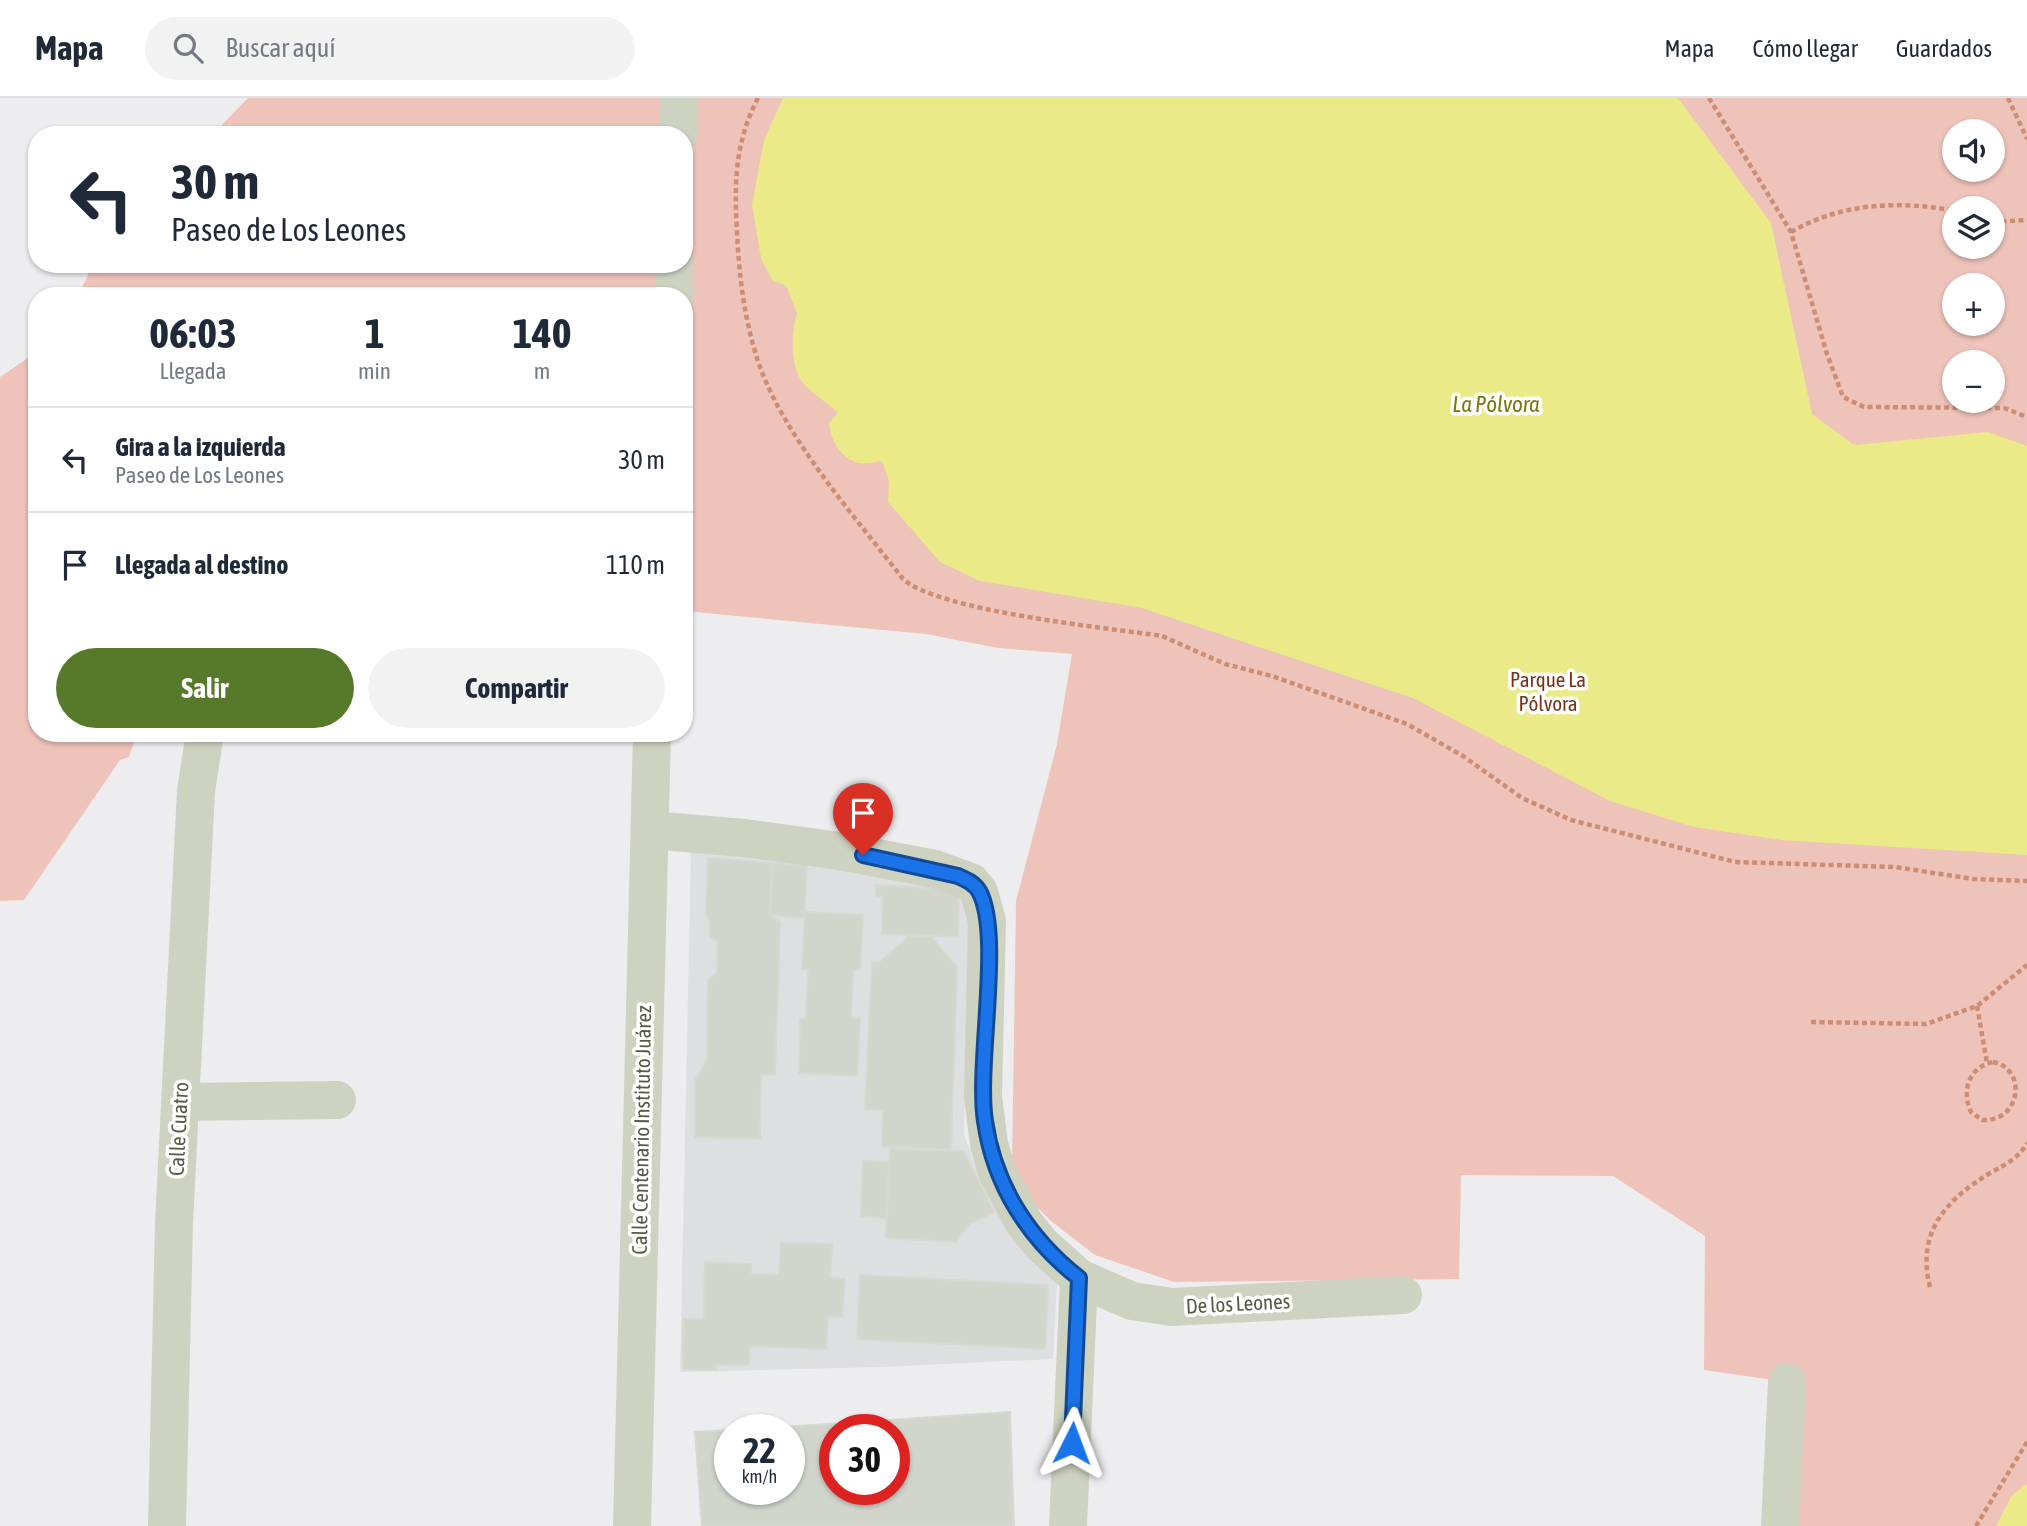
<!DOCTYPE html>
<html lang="es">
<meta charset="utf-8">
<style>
:root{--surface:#fff;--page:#f2f2f3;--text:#1f2937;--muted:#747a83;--line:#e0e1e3;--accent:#567a2a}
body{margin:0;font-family:"Asap Condensed",sans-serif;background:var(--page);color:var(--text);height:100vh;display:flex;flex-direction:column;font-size:26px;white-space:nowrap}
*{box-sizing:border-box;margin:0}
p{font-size:23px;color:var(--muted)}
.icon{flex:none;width:38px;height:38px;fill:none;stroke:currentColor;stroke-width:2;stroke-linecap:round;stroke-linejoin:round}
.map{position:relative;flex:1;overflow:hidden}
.drawer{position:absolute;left:28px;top:189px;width:665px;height:455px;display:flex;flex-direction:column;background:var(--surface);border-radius:28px;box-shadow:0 2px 5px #0004}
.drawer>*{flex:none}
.top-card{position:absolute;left:28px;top:28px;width:665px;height:147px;border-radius:28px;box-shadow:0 2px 5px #0004;background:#fff;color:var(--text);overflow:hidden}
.controls{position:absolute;left:1942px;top:21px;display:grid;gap:14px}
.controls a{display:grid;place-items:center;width:63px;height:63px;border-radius:50%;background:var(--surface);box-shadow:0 2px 5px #0004;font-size:35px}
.speed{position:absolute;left:714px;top:1316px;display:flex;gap:14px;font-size:35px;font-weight:700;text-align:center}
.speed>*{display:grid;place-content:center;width:91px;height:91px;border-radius:50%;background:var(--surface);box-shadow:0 2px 5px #0004;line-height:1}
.speed small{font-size:18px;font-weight:400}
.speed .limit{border:10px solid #d22;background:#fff;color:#111}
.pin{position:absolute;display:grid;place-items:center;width:60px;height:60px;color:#fff;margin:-72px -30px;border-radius:50% 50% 50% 0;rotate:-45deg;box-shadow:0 0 7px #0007}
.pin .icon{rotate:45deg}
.me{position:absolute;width:77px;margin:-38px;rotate:3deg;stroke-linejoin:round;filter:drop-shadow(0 0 5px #0008)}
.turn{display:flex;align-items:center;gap:24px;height:147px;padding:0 28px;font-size:32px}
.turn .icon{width:91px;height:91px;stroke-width:2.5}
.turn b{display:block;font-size:49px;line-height:60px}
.eta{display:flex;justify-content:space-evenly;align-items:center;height:119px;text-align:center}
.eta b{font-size:42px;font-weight:700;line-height:49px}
.primary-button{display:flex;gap:14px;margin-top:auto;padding:14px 28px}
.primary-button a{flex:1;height:80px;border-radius:42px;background:var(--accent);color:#fff;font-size:28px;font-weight:700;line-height:80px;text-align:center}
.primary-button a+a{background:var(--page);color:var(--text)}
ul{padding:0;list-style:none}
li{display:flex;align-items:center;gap:21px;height:105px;padding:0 28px;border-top:2px solid var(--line)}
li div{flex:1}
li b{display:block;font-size:26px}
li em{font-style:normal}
header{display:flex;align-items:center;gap:42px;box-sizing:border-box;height:98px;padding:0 35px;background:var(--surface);border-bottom:2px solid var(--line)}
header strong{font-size:33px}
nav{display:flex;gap:38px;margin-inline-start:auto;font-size:24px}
.search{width:490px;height:63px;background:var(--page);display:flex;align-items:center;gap:18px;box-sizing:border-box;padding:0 24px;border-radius:38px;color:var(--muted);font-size:26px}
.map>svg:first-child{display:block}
.education{fill:#dedfe1}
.green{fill:#eec3ba;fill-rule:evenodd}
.water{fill:#ebea88}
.building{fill:#d1d5cc;stroke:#d5d9d1;stroke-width:2;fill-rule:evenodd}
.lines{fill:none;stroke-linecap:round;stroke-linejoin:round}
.path{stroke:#cc8d73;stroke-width:4.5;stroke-dasharray:5 3.5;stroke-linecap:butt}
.minor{stroke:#ced2c0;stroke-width:38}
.route-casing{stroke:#114b97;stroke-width:18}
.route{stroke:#1a73e8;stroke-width:12}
.labels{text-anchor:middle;stroke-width:7;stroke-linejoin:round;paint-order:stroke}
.park-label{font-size:21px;fill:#7b3317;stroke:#fff}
.street-label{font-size:21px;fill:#555a45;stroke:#fff}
.water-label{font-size:23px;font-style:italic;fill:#79790e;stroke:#fff}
</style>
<header>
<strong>Mapa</strong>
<div class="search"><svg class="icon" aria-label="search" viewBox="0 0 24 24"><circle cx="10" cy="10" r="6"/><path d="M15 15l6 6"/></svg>Buscar aquí</div>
<nav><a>Mapa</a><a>Cómo llegar</a><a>Guardados</a></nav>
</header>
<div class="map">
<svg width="2027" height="1428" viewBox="0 0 2027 1428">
<rect width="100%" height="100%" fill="#ededf0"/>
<!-- education -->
<polygon class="education" points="691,753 779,760 958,789 969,815 964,1036 976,1068 1031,1156 1057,1186 1053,1261 880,1269 680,1274"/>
<!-- green -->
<g class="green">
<polygon points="248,0 667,0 666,37 212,37"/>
<path d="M 679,0 L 2027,0 L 2027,1428 L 1783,1428 L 1787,1284 L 1704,1272 L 1705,1138 L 1613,1078 L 1461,1077 L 1459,1181 L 1174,1184 L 1095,1157 L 1051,1123 L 1029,1101 L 1012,1069 L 1016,803 L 1057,646 L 1072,556 L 998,550 L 926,536 L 684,513 L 684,37 ZM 1955,33 L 1993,33 L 1993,72 L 1955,72 ZM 1955,110 L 1993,110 L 1993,149 L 1955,149 ZM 1955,187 L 1993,187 L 1993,226 L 1955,226 ZM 1955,264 L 1993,264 L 1993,303 L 1955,303 Z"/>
<polygon points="93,166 663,166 663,198 78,198"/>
<polygon points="37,248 37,635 137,635 129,659 120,662 24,802 0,803 0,279 25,262"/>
</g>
<!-- water -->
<g class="water">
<path d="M 783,0 L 1678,0 L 1771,125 L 1812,316 L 1854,347 L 1988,334 L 2027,348 L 2027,757 L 1781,742 L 1694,729 L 1610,703 L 1413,600 L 1142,510 L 980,483 L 940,464 L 888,404 L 889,383 L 882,363 C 875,364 865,366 859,365 C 841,361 830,341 829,325 L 838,314 C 827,305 813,296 803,285 C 790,269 791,234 797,215 L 786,188 L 772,182 L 761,160 L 752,107 L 764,42 Z"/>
<polygon points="2027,1386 2027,1428 1996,1428 2012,1397"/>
</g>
<!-- building -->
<g class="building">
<polygon points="708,760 772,765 770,817 780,824 775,977 761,977 760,1041 695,1039 695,982 707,963 708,881 717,875 718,843 710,839 710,822 706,815"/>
<polygon points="773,765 807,767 804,820 770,817"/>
<polygon points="876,787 959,792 958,839 882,836 883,798 876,798"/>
<polygon points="805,814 863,817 860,871 853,873 851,919 860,920 857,978 799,975 800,921 806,920 808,872 802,871"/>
<polygon points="909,838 931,839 957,869 951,1052 882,1048 883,1012 865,1011 872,864 880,864"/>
<polygon points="890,1050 964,1053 994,1114 969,1126 956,1144 886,1140"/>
<polygon points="863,1063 889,1064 886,1120 861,1118"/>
<polygon points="781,1145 832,1146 830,1180 845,1181 842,1219 828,1218 826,1251 750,1248 749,1267 716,1266 716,1272 683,1271 683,1221 704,1221 705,1164 751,1166 751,1176 779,1177"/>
<polygon points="860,1177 1048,1187 1045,1251 857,1241"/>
<path d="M 1010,1314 L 1014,1428 L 702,1428 L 695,1334 L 730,1332 L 730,1391 L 789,1391 L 789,1332 L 737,1332 ZM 835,1332 L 894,1332 L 894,1391 L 835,1391 Z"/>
</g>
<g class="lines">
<!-- path -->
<g class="path">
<path d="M 758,0 C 735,44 734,85 737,134 C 739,177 744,219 757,260 C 780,334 855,419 903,481 C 938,513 1108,530 1162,538 L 1225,566 L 1272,578 L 1407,626 L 1463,658 L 1522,700 L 1571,722 L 1735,764 L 1895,769 L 1973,781 L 2027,783"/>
<polyline points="1709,0 1791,134 1827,256 1843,299 1864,309 2004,310 2027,319"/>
<polyline points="2008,0 2027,41"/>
<polyline points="1993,124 2027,122"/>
<path d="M 1791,134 C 1841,105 1899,102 1955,113"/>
<polyline points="1977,908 1987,965"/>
<polyline points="1811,924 1926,926 1977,908 2027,867"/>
<path d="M 1993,964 C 2027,970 2022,1024 1982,1022 L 1971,1014 C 1961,993 1969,969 1993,964 Z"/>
<path d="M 1930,1189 C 1916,1134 1946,1102 1990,1075 C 2006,1066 2018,1061 2027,1045"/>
<polyline points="1976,1428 2027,1344"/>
</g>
<!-- minor -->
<g class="minor">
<polyline points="678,37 679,0"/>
<polyline points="674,198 675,166"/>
<polyline points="650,732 744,740 840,753 935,771 971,784 979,794 987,823 983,999 989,1046 997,1074 1024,1125 1042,1147 1079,1180 1132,1203 1172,1209 1403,1197"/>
<polyline points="181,1004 337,1002"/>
<polyline points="167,1428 174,1125 196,693 205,635"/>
<polyline points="632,1428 652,635"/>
<polyline points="1068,1428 1079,1180"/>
<polyline points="1780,1428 1787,1284"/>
</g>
</g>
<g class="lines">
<defs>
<path id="route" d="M 863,757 L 958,778 C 967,782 974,785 979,793 C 1003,836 976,967 985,1023 C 994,1087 1029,1141 1079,1180 L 1072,1345"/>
</defs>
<!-- route casing -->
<use href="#route" class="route-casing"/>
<!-- route -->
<use href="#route" class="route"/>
</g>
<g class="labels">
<!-- park labels -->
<g class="park-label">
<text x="1548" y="589">Parque La<tspan x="1548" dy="24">Pólvora</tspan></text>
</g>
<!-- street labels -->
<g class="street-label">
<text transform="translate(179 1031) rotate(-87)" y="7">Calle Cuatro</text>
<text transform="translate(642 1032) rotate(-89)" y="7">Calle Centenario Instituto Juárez</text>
<text transform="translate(1238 1206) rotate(-3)" y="7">De los Leones</text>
</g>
<!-- water labels -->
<g class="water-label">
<text x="1496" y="314">La Pólvora</text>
</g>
</g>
</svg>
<div class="controls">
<a><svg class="icon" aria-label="sound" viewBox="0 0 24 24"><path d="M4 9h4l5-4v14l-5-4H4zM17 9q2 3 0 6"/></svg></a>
<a><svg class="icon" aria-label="layers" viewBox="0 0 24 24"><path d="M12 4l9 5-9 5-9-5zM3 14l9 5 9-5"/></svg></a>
<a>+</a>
<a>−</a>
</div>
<div class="speed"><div>22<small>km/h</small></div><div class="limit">30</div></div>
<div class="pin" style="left:863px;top:757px;background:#d93025"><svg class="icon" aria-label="arrive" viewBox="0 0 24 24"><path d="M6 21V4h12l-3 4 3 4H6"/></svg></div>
<svg class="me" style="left:1072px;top:1345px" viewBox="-20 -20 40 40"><path d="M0-17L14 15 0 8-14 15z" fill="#1a73e8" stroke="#fff" stroke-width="4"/></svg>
<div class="top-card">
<div class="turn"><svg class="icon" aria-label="left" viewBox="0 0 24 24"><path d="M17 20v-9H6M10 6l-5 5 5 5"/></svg><div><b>30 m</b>Paseo de Los Leones</div></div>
</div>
<section class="drawer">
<div class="eta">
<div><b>06:03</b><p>Llegada</p></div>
<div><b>1</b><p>min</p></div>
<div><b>140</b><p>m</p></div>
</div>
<ul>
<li><svg class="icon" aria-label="left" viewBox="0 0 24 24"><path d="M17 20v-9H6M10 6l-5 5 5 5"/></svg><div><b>Gira a la izquierda</b><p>Paseo de Los Leones</p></div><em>30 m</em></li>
<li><svg class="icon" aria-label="arrive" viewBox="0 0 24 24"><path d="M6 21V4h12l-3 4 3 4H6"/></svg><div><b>Llegada al destino</b></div><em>110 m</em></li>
</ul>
<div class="primary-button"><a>Salir</a><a>Compartir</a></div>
</section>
</div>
